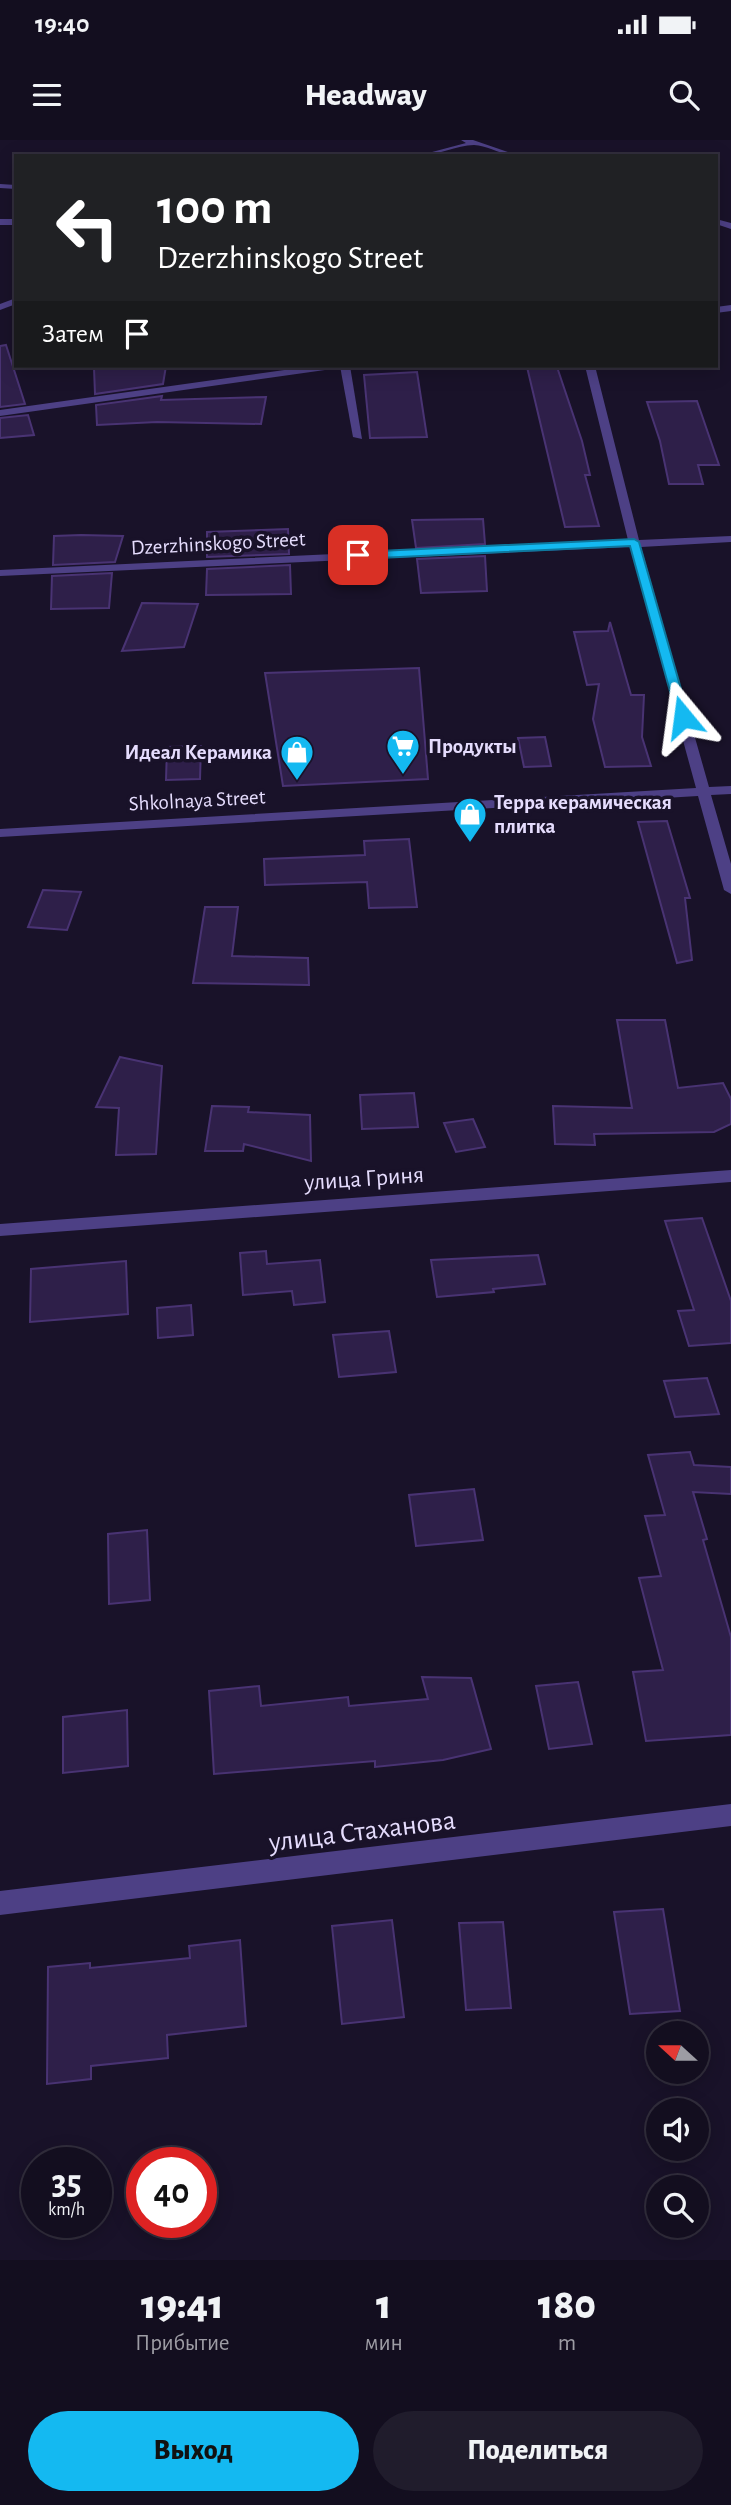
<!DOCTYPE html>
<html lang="ru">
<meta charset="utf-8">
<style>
:root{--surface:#130e1f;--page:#201c2c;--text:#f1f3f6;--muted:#9d9ca4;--line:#322e3d;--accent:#14b9f1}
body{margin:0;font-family:"Alegreya Sans",sans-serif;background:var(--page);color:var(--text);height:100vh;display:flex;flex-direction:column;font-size:26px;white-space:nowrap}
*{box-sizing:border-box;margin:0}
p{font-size:23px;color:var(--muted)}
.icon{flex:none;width:38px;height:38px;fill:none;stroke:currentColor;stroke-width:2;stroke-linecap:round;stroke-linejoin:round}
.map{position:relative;height:2120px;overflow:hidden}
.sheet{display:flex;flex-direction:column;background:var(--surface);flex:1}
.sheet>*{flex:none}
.hud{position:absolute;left:14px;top:14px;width:704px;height:214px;border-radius:0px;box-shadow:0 4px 18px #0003,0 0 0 2px var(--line);background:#202124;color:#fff;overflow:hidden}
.needle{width:46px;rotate:291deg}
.buttons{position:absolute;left:646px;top:1881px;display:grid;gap:14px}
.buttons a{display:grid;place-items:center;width:63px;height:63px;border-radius:50%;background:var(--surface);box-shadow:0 4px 18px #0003,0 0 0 2px var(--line);font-size:35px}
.speed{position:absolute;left:21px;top:2007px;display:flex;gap:14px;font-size:35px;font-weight:700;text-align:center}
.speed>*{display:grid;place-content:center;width:91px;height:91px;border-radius:50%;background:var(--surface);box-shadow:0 4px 18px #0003,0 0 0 2px var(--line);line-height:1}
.speed small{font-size:18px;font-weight:400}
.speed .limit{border:10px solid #d22;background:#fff;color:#111}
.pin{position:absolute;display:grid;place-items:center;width:60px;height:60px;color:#fff;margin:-30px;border-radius:14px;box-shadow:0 4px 10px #0006}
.me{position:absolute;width:77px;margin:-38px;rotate:344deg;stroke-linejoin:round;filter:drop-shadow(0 0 5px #0008)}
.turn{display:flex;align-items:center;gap:24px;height:147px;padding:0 28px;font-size:32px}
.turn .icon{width:91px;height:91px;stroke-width:2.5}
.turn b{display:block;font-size:49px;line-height:60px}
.then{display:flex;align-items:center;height:66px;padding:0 28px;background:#0003;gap:14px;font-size:26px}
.eta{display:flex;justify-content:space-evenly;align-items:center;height:119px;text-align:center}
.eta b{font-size:42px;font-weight:800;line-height:49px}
.action{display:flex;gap:14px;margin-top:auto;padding:14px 28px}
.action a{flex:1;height:80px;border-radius:42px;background:var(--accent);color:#111;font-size:28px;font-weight:800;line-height:80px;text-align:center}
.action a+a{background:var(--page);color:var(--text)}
.status{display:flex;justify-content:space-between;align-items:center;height:49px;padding:0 35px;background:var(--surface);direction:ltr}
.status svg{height:19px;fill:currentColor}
header{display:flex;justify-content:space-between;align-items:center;height:91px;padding:0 28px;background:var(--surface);font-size:32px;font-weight:800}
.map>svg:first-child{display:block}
.building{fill:#2e1f49;stroke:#493373;stroke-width:2}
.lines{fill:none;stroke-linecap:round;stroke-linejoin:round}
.minor{fill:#4d4085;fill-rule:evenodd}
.route{fill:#14b9f1;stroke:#0d789d;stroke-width:2}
.labels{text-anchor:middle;stroke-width:7;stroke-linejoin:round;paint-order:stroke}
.far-street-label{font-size:21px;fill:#e5dcfd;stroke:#191229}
.far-poi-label{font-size:21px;font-weight:bold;fill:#e5dcfd;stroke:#191229;text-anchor:start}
.street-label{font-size:24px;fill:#e5dcfd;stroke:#191229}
.near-street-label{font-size:28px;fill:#e5dcfd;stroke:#191229}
</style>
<div class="status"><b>19:40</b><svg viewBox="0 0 49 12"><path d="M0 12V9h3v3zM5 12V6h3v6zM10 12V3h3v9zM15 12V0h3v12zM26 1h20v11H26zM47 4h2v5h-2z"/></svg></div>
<header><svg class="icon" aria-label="menu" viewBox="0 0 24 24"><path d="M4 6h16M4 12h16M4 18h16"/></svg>Headway<svg class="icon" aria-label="search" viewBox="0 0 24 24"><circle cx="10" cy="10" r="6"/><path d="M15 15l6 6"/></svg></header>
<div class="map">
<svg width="731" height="2120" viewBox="0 0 731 2120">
<rect width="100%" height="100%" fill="#191229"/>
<!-- building -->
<g class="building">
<polygon points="6,205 25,264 0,267 0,206"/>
<polygon points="112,226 166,226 163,244 95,254 94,228"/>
<polygon points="527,227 557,227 582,301 590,335 585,335 599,386 565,387"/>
<polygon points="417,232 427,297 370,298 364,235"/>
<polygon points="162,256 161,260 266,257 261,284 157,282 97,285 96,265"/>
<polygon points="697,261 719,325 698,325 703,344 669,344 660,301 647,262"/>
<polygon points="28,275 34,295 0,298 0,278"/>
<polygon points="483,379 485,404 416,408 412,380"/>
<polygon points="288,389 289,414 207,417 207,392"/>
<polygon points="81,395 123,396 115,422 53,425 54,396"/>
<polygon points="485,416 487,451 421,453 417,419"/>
<polygon points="290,425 291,454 206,455 207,429"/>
<polygon points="112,433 109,468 51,469 52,436"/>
<polygon points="142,463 198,464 184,507 122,511"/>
<polygon points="610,482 631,555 644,555 642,597 651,626 605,627 593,579 599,544 587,545 574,492 608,491"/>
<polygon points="419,528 428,639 283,646 265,533"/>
<polygon points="545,597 551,626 524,627 518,598"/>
<polygon points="201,606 200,639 166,640 167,607"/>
<polygon points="667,681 690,758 685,758 692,820 677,823 638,682"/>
<polygon points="409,699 417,767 369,768 367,742 265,745 264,719 365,715 364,701"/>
<polygon points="43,750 81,752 67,790 28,787"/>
<polygon points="205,767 238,767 232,816 308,818 309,845 193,843"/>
<polygon points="617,880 665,880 678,948 723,943 731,959 731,984 714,992 594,994 595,1005 555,1004 553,966 632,968"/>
<polygon points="120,917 162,926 156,1014 116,1015 119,968 96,967"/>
<polygon points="414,953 418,987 362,989 360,955"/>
<polygon points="212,966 249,967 248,972 310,975 311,1021 244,1004 243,1011 205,1011"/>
<polygon points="473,979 485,1007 456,1012 444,983"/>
<polygon points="702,1078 731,1161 731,1203 689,1206 678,1171 694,1170 665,1081"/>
<polygon points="266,1111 267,1124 320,1120 325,1162 294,1165 292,1151 243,1155 240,1113"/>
<polygon points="538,1115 545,1144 493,1149 494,1152 437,1157 431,1120"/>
<polygon points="126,1121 128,1174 30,1182 31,1129"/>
<polygon points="191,1165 193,1195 158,1198 157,1168"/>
<polygon points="389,1191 396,1232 339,1237 333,1195"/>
<polygon points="707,1238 719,1274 675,1277 664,1241"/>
<polygon points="690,1312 694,1325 731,1327 731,1354 693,1352 707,1399 703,1400 731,1497 731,1595 646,1601 633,1532 663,1530 639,1438 661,1436 645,1376 665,1375 648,1315"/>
<polygon points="474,1349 483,1400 416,1406 409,1355"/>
<polygon points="147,1390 150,1460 109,1464 108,1394"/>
<polygon points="422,1537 471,1538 491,1609 443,1620 375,1627 375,1621 214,1634 209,1551 259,1546 261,1566 348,1557 349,1566 428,1559"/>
<polygon points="578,1542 592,1604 549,1609 536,1546"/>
<polygon points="127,1570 128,1626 63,1633 63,1577"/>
<polygon points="663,1769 680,1871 630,1874 614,1772"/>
<polygon points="392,1780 404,1877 342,1884 332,1786"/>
<polygon points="503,1782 511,1868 466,1870 459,1783"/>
<polygon points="240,1800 246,1886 167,1895 168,1918 91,1926 91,1939 47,1944 48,1827 90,1823 90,1828 190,1818 189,1806"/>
</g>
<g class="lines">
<!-- minor -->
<g class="minor">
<path d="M 461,0 L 473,0 L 519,16 C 503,16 489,6 474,5 C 457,5 437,16 417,16 L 466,3 Z"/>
<polygon points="0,44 16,45 16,49 0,48"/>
<rect x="0" y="79" width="16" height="6"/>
<polygon points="716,79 731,83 731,89 716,84"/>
<polygon points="16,158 16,164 0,170 0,164"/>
<polygon points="731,165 731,171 716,173 716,167"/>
<polygon points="313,226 337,226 332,229 0,276 0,270"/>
<polygon points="340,226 350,226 362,299 353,297"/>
<polygon points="585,226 595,226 639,400 731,396 731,402 641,407 709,647 731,646 731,654 711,655 731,724 731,754 724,750 698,656 0,697 0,689 696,648 630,407 0,436 0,430 628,400"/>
<polygon points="731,1030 731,1042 0,1096 0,1084"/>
<polygon points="731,1664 731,1686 0,1775 0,1751"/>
</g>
</g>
<!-- route -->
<polygon class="route" points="634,399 639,402 689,577 688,579 677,577 630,406 358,419 353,415 358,412"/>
<!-- icons -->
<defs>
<symbol id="supermarket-pin" viewBox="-11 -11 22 30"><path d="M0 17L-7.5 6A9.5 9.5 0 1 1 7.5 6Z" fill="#14b9f1" stroke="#191229"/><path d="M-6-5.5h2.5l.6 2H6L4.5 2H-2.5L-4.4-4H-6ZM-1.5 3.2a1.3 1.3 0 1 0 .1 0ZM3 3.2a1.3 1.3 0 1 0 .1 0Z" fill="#fff"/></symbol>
<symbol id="shop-pin" viewBox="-11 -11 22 30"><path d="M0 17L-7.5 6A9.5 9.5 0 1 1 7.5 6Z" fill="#14b9f1" stroke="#191229"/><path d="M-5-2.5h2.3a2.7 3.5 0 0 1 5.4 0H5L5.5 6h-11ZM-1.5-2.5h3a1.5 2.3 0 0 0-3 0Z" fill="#fff"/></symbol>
</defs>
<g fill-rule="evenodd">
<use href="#supermarket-pin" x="384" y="587" width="38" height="52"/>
<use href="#shop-pin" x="278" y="593" width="38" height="52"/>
<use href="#shop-pin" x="451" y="655" width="38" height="52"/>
</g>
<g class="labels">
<!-- far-street labels -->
<g class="far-street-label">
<text transform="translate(218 403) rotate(-3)" y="7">Dzerzhinskogo Street</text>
<text transform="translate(197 660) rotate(-3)" y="7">Shkolnaya Street</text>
</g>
<!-- far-poi labels -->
<g class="far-poi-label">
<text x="428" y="613">Продукты</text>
<text x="272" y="619" text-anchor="end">Идеал Керамика</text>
<text x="494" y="669">Терра керамическая<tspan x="494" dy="24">плитка</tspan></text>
</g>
<!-- street labels -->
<g class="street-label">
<text transform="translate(364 1038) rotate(-4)" y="8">улица Гриня</text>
</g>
<!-- near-street labels -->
<g class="near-street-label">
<text transform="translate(362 1690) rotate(-7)" y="10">улица Стаханова</text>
</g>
</g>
</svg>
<div class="buttons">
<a><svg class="needle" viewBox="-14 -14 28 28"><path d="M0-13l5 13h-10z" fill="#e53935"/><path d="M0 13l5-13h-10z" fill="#9d9ca4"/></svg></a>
<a><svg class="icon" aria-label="sound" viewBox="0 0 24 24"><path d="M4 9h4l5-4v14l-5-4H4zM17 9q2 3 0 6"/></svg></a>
<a><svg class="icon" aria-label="search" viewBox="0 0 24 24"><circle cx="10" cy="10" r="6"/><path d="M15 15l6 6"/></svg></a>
</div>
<div class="speed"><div>35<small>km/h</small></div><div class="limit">40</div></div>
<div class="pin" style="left:358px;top:415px;background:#d93025"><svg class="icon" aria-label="arrive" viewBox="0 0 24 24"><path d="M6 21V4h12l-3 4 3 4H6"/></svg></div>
<svg class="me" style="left:683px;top:577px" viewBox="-20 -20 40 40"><path d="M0-17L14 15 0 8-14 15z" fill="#14b9f1" stroke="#fff" stroke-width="4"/></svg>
<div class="hud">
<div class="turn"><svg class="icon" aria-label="left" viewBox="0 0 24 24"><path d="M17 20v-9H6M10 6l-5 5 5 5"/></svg><div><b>100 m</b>Dzerzhinskogo Street</div></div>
<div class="then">Затем<svg class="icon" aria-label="arrive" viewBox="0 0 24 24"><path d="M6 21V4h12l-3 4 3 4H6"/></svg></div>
</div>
</div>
<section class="sheet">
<div class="eta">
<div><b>19:41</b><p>Прибытие</p></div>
<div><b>1</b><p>мин</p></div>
<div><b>180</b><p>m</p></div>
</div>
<div class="action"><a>Выход</a><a>Поделиться</a></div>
</section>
